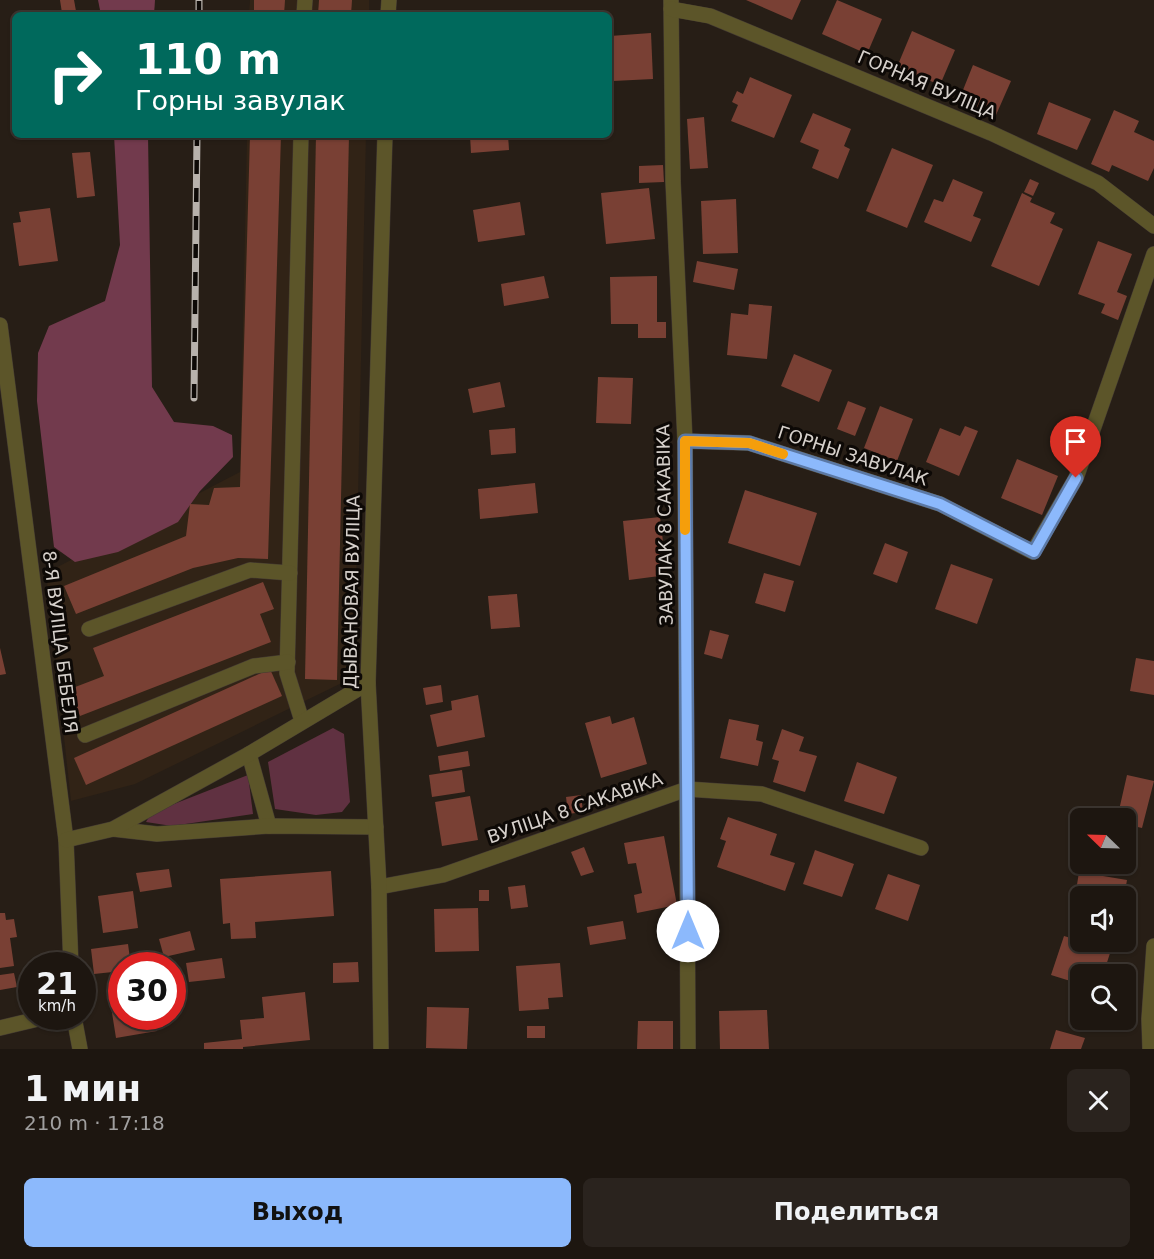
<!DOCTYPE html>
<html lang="ru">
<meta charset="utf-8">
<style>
:root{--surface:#1d1610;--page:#2a231e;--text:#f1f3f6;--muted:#a09f9f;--line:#3b3530;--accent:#8cb9fc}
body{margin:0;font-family:"DejaVu Sans",sans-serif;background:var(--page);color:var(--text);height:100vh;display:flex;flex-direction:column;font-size:22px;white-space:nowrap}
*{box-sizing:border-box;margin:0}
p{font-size:20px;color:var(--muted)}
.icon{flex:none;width:33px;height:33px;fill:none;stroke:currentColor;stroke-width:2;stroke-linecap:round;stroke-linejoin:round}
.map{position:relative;height:1049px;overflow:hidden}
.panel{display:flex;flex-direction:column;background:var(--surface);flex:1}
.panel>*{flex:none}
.guide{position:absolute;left:12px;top:12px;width:600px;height:126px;border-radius:9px;box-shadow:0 2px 4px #0004,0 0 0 2px var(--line);background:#00695c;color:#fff;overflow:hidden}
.needle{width:39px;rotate:293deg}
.tools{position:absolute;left:1070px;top:808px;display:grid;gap:12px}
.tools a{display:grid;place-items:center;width:66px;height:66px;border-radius:9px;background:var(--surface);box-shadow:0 2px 4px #0004,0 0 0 2px var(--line);font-size:30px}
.speed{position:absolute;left:18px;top:952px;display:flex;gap:12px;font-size:30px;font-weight:700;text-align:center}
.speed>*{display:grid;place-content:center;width:78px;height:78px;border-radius:50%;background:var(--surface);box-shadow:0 2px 4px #0004,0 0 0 2px var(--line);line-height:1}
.speed small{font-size:15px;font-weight:400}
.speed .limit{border:9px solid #d22;background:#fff;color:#111}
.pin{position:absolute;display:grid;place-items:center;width:51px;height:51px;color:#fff;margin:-62px -26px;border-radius:50% 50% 50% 0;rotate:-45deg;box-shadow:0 0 6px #0007}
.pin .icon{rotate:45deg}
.me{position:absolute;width:66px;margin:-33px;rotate:0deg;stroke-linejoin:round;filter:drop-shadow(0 0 4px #0008)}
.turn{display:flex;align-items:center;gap:21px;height:126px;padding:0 24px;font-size:27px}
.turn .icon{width:78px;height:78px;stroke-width:2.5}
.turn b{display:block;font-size:42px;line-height:51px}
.round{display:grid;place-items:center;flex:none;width:63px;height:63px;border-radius:9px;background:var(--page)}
.head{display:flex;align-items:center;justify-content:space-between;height:102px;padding:0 24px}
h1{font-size:36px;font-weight:800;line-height:45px}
.cta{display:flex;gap:12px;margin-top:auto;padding:12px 24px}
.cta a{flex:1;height:69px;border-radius:9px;background:var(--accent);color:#111;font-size:24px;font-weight:800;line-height:69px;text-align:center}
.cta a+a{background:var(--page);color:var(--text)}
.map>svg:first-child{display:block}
.built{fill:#312316}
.green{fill:#603141}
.forest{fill:#723a4d}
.building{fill:#794034}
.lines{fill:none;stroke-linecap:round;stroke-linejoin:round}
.lane-casing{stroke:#433a33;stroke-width:16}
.street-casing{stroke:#433a33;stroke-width:16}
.lane{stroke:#5c5529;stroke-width:15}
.street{stroke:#5c5529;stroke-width:15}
.rail-casing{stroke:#b8b2ac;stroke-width:7}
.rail{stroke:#0d0906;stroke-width:4.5;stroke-dasharray:14;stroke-linecap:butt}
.route-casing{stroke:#5b78a4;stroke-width:15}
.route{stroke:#8cb9fc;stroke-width:10}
.slow{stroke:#f59e0b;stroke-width:10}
.labels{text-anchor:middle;stroke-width:6;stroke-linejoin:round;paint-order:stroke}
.street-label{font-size:18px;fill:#d6d0cb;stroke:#0d0906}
</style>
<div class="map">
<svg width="1154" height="1049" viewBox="0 0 1154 1049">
<rect width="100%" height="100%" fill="#271e16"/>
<!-- built -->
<g class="built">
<polygon points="250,0 369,0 369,15 249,15"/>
<polygon points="247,135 366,135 354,677 135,784 71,801 46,573 240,472"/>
</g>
<!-- green -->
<g class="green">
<polygon points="333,728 344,734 350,802 342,812 316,815 275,809 268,762"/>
<polygon points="248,775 253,814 172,826 146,822 151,813"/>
</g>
<!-- forest -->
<g class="forest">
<polygon points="98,0 155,0 154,15 101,15"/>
<polygon points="114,135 148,135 152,387 174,422 213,426 232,435 233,457 200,491 178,522 118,552 75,562 54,547 37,401 38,353 49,326 105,301 120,245"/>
</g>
<!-- building -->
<g class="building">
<polygon points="60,0 74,0 76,11 62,13"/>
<polygon points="254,0 285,0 284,15 254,15"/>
<polygon points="319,0 352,0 351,15 318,15"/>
<polygon points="746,0 801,0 792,20"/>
<polygon points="837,0 882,19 867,54 822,34"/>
<polygon points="912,31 955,50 940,85 897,67"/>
<polygon points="651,33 653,79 613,81 610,36"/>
<polygon points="973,65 1011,81 996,115 959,100"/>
<polygon points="750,77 792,95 774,138 731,121 738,105 732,102 737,91 743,94"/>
<polygon points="1049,102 1091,119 1077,150 1037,134"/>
<polygon points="1114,110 1139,121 1134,132 1154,141 1154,168 1148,181 1112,165 1109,172 1091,164"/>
<polygon points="813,113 851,129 844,146 850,149 838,179 812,168 819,150 800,142"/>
<polygon points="704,117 708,168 690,169 687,119"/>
<polygon points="250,135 281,135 268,559 238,558 193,568 76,614 64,586 186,536 190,504 209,505 214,488 240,487"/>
<polygon points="316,135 349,135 337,680 305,679"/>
<polygon points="470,135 508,135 509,150 471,153"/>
<polygon points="892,148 933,165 907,228 866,211"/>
<polygon points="90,152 95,196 77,198 72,153"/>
<polygon points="663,165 664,182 639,183 639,166"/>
<polygon points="953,179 983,192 973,216 981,219 971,242 924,222 934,199 943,202"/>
<polygon points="1030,179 1039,183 1033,196 1024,192"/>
<polygon points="649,188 655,239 606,244 601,193"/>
<polygon points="1022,193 1032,198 1030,202 1055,213 1050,223 1063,229 1039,286 991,266"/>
<polygon points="736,199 738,253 703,254 701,201"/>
<polygon points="520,202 525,235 478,242 473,210"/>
<polygon points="50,208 58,261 19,266 13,223 21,222 19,212"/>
<polygon points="1098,241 1132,254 1117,292 1127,296 1118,320 1101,313 1105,304 1078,294"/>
<polygon points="697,261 738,269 734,290 693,282"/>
<polygon points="544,276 549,298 504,306 501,284"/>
<polygon points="657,276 657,322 666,322 666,338 638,338 638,324 611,324 610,277"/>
<polygon points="749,304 772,306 767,359 727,355 731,313 748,315"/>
<polygon points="794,354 832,370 819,402 781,386"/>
<polygon points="598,377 633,378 631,424 596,423"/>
<polygon points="500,382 505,407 473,413 468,389"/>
<polygon points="848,401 866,408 855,436 837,429"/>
<polygon points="880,406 913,419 897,461 864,448"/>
<polygon points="965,426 978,431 959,476 926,462 940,428 960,436"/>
<polygon points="515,428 516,453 491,455 489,430"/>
<polygon points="1017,459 1058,476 1042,515 1001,498"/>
<polygon points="535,483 538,513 480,519 478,489"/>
<polygon points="745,490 817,513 800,566 728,543"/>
<polygon points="660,517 667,575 629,580 623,521"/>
<polygon points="885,543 908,552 897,583 873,574"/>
<polygon points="951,564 993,579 977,624 935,609"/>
<polygon points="764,573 794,581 785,612 755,603"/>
<polygon points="263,582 274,609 260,614 271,642 80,716 70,689 104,676 93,648"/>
<polygon points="517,594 520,627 491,629 488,596"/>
<polygon points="710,630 729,635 722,659 704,654"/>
<polygon points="0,648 6,674 0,675"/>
<polygon points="1136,658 1154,661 1154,695 1130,691"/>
<polygon points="270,669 282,696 86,785 74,758"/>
<polygon points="441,685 443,702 426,705 423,688"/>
<polygon points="478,695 485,737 437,747 430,715 452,710 451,701"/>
<polygon points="610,716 612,724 634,717 647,764 601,778 585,723"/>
<polygon points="729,719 759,725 756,740 763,742 758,766 720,758"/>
<polygon points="782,729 804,737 799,751 817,756 805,792 773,782 779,761 772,759"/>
<polygon points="468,751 470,766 440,771 438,756"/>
<polygon points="857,762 897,777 884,814 844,801"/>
<polygon points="462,770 465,792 432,797 429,775"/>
<polygon points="1127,775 1154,781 1142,828 1125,824 1125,819 1117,819"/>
<polygon points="581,795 583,812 568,814 566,797"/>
<polygon points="470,796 478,840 442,846 435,802"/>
<polygon points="728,817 777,834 770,855 795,863 785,891 717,867 726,841 720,839"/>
<polygon points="664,836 677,905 637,913 634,895 642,893 636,863 628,864 624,843"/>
<polygon points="584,847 594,872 581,876 571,852"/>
<polygon points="815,850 854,864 842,897 803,884"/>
<polygon points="169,869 172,887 140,892 136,873"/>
<polygon points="331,871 334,916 255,922 256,938 231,939 230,923 223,924 220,879"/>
<polygon points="1079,872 1127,880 1124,897 1080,897 1080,911 1073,910"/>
<polygon points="888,874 920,885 908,921 875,909"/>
<polygon points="525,885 528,907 511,909 508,887"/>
<rect x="479" y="890" width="10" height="11"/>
<polygon points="133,891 138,928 103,933 98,896"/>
<polygon points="478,908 479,951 435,952 434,909"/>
<polygon points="0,913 5,913 6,920 14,919 17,937 10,938 14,966 0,968"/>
<polygon points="623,921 626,939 590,945 587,927"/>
<polygon points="190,931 195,950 164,957 159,939"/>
<polygon points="1064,936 1111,950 1103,975 1080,975 1080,984 1051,975"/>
<polygon points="128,944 131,966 122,966 122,971 94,974 91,949"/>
<polygon points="222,958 225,978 189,982 186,963"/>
<polygon points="358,962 359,982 333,983 333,963"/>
<polygon points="560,963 563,997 548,998 549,1009 519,1011 516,966"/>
<polygon points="14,973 17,987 0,990 0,975"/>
<polygon points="122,991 122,1017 154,1017 157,1031 116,1038 109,994"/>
<polygon points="305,992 310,1040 243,1047 243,1049 204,1049 204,1043 242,1039 240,1020 264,1018 262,997"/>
<polygon points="427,1007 469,1008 467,1049 426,1048"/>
<polygon points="767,1010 769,1049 720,1049 719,1011"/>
<polygon points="638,1021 673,1021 673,1049 637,1049"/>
<rect x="527" y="1026" width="18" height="12"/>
<polygon points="1056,1030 1085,1038 1081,1049 1050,1049"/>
</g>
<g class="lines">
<defs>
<g id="lane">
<polyline points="304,15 305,0"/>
<polyline points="301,135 287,673 302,721"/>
<polyline points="89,629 250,570 290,573"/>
<polyline points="85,735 254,666 288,662"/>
<polyline points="249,754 269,826"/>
<polyline points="113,829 157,834 269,826 376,827"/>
</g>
<g id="street">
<polyline points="671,0 673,181 685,441 688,1049"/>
<polyline points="671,9 710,16 991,133 1098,183 1154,226"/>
<polyline points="388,15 389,0"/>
<polyline points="0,325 66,840 71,966"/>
<polyline points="685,441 749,443 940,504 1033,552 1076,478 1154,254"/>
<polyline points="66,840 113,829 249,754 368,683"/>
<polyline points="379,887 443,875 687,789 762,794 921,848"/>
<polyline points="74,1017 80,1049"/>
<polyline points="0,1028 46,1017"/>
<polyline points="381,1049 379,887 368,683 385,135"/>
<polyline points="1150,1049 1149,1019 1154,946"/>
</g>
</defs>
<!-- lane casing -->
<use href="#lane" class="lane-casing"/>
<!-- street casing -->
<use href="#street" class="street-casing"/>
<!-- lane -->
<use href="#lane" class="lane"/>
<!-- street -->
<use href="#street" class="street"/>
<defs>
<g id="rail">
<polyline points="199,15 199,0"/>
<polyline points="194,398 197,135"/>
</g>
</defs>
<!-- rail casing -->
<use href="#rail" class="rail-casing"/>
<!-- rail -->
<use href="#rail" class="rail"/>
</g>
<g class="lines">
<defs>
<polyline id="route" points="688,931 685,441 749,443 940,504 1034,552 1076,478"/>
</defs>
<!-- route casing -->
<use href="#route" class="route-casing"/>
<!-- route -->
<use href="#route" class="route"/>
<!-- slow -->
<polyline class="slow" points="685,530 685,441 749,443 783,454"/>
</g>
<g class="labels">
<!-- street labels -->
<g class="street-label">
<text transform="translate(927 85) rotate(23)" y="6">ГОРНАЯ ВУЛІЦА</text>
<text transform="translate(853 456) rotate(18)" y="6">ГОРНЫ ЗАВУЛАК</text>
<text transform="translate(665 525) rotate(-91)" y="6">ЗАВУЛАК 8 САКАВІКА</text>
<text transform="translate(352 592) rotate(-89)" y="6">ДЫВАНОВАЯ ВУЛІЦА</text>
<text transform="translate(60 642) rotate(83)" y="6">8-Я ВУЛІЦА БЕБЕЛЯ</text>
<text transform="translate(575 808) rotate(-19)" y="6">ВУЛІЦА 8 САКАВІКА</text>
</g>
</g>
</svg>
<div class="tools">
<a><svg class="needle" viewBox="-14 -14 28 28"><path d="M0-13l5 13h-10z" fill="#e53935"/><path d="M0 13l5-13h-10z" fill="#a09f9f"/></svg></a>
<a><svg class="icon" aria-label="sound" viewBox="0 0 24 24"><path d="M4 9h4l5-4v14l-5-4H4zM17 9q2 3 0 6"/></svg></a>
<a><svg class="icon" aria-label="search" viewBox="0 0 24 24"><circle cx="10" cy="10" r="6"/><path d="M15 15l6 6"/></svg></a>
</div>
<div class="speed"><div>21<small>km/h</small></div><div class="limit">30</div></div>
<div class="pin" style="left:1076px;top:478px;background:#d93025"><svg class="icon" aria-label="arrive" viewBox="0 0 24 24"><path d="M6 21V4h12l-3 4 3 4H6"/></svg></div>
<svg class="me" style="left:688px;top:931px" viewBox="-20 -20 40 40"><circle r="19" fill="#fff"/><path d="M0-13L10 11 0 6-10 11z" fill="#8cb9fc"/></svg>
<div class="guide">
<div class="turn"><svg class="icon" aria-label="right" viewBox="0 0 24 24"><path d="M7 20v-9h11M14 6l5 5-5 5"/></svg><div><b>110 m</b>Горны завулак</div></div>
</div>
</div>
<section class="panel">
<div class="head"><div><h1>1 мин</h1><p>210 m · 17:18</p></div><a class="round"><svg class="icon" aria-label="close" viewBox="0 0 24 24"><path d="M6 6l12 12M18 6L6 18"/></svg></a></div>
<div class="cta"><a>Выход</a><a>Поделиться</a></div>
</section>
